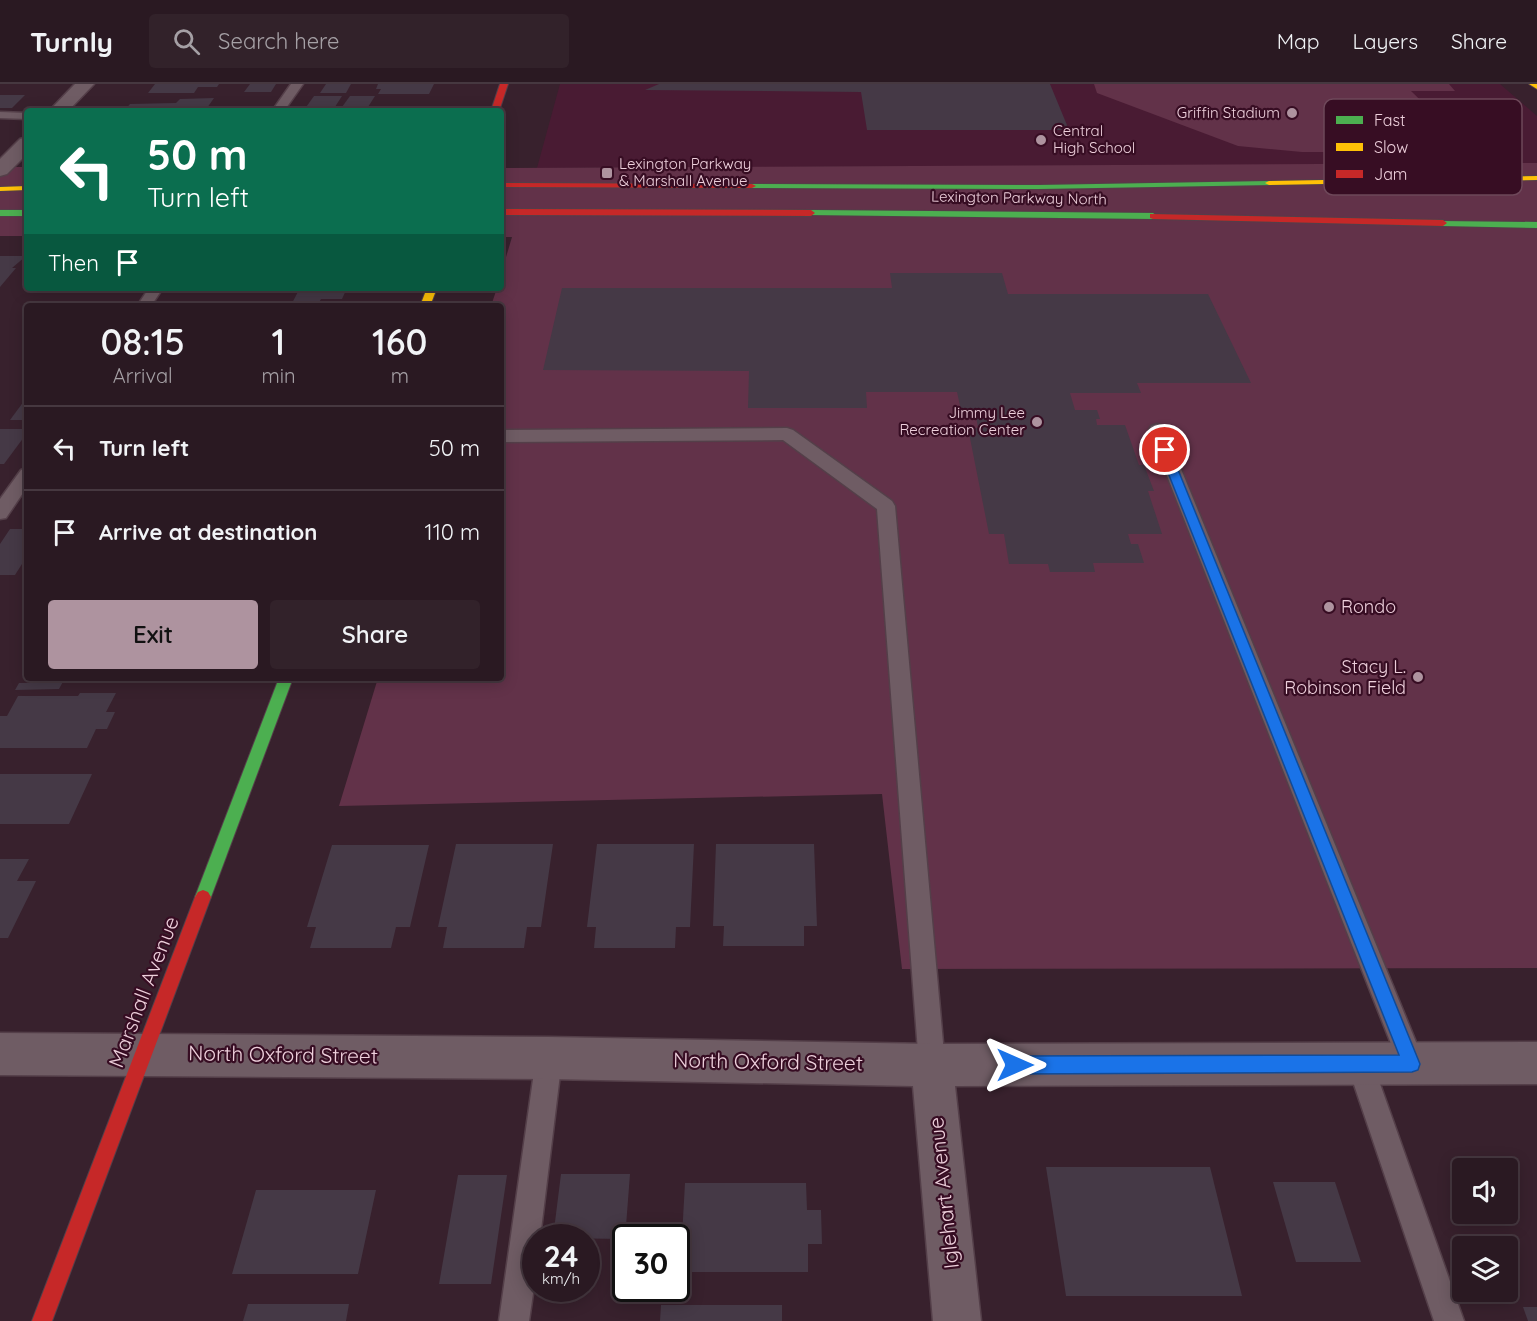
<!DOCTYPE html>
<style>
:root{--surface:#2a1922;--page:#32222a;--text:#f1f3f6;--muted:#a5a0a5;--line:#463840;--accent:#ae939f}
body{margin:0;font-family:Quicksand,sans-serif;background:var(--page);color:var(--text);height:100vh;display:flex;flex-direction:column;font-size:22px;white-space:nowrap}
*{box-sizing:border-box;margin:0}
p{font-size:20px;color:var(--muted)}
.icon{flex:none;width:33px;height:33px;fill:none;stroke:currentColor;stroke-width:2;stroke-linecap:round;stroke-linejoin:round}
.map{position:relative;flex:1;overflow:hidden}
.sheet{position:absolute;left:24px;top:219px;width:480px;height:378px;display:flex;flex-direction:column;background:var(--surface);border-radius:6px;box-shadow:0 3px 15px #0003,0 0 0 2px var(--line)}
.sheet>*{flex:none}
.guide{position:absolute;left:24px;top:24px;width:480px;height:183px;border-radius:6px;box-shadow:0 3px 15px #0003,0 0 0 2px var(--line);background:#0b6e4f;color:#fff;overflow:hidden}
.buttons{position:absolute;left:1452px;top:1074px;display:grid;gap:12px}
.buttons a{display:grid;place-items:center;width:66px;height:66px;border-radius:6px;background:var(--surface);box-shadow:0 3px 15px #0003,0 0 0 2px var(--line);font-size:30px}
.speed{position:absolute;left:522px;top:1140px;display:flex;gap:12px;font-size:30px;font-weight:700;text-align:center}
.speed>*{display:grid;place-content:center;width:78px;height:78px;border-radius:50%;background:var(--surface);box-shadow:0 3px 15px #0003,0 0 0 2px var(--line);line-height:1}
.speed small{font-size:15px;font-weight:400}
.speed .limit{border:3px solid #111;border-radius:9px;background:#fff;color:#111}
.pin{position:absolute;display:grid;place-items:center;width:51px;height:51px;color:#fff;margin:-26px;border:3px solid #fff;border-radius:50%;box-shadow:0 2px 6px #0007}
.me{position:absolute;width:66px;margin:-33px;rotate:90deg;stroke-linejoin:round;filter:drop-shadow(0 0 4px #0008)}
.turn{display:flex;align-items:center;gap:21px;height:126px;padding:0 24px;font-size:27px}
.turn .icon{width:78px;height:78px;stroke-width:2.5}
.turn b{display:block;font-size:42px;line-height:51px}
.then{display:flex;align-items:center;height:57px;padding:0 24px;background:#0003;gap:12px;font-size:22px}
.eta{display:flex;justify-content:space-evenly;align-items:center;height:102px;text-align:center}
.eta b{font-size:36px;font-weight:600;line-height:42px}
.action{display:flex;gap:12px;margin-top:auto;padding:12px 24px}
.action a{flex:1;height:69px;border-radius:6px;background:var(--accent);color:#111;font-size:24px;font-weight:600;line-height:69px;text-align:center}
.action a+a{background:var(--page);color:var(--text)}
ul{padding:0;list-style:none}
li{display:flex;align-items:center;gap:18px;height:84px;padding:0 24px;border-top:2px solid var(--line)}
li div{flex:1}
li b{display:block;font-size:22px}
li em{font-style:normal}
header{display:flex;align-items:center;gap:36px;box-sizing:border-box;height:84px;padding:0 30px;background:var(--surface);border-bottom:2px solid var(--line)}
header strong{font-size:28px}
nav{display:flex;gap:33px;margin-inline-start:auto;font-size:21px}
.search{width:420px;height:54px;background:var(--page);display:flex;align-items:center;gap:15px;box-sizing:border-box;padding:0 21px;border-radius:6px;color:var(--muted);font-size:22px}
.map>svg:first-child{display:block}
.built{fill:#491b33}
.green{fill:#623249}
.building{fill:#453946}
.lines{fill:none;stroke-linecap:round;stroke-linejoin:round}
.lane-casing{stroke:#543f49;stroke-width:3}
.street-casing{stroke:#543f49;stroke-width:3}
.fast-casing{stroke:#543f49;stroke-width:2}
.slow-casing{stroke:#543f49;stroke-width:2}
.jam-casing{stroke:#543f49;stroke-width:2}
.lane{fill:#6f5c64;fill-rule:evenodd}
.street{fill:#6f5c64;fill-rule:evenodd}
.fast{fill:#4caf50;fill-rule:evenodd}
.slow{fill:#ffc107;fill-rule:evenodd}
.jam{fill:#c62828;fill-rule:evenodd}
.route{fill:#1a73e8;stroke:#114b97;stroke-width:1.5}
.poi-dot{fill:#ae939f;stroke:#370d23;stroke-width:2}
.labels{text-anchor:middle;stroke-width:4.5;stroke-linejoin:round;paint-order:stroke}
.far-poi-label{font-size:15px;fill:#eed0dc;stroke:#370d23;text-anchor:end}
.far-street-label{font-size:15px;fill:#eed0dc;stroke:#370d23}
.poi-label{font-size:18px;fill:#eed0dc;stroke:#370d23;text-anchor:start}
.near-street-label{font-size:21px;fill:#eed0dc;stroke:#370d23}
.key{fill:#370d23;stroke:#6e485a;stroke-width:1.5}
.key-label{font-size:16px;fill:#eed0dc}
</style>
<header>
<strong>Turnly</strong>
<div class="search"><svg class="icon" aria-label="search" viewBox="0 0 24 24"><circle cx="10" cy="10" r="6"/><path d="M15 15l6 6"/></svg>Search here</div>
<nav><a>Map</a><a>Layers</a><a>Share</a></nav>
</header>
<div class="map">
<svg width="1537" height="1237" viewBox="0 0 1537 1237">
<rect width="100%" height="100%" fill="#38212d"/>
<!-- built -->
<polygon class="built" points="560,0 1500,0 1537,32 1537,80 537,84"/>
<!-- green -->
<g class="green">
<polygon points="1094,0 1449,0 1455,7 1411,7 1454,49 1411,51 1353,68 1302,68 1238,62 1097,9"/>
<polygon points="1537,79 1537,884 902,885 882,710 339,722 378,594 501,594 501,222 491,222 497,204 501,204 501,190 512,153 501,153 501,84"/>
<rect x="0" y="83" width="27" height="69"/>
</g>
<!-- building -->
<g class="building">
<polygon points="155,0 219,0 217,3 198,3 194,9 148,9"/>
<polygon points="250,0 276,0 271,8 244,8"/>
<polygon points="326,0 351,0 346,9 320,9"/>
<polygon points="378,0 434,0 429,10 378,10 381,5 376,5"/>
<polygon points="659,0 1050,0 1069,46 867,46 861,8 645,6"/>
<polygon points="0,11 25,11 12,24 0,24"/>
<polygon points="314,12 342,12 333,26 304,26"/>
<polygon points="350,12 375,12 368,23 342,23"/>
<polygon points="214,14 207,24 198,24 195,27 124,27 130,20 176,19 180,15"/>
<polygon points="0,172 26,172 12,184 16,184 0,203"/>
<polygon points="890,189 1002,189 1008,210 1208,210 1251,299 1137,299 1141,309 1070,309 1075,326 1097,326 1100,335 1096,335 1097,341 1125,341 1139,381 1144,381 1154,407 1148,407 1162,450 1128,450 1131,460 1138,460 1144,479 1093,479 1095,488 1050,488 1048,480 1009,480 1004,450 989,450 968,344 978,344 975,326 961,326 957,308 866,308 867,324 748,324 749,287 543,286 562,204 892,204"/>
<polygon points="300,204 347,204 342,215 321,215 317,222 291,221"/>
<polygon points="96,218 128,218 126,222 93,222"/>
<polygon points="27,313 27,336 10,336"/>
<polygon points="0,345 27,345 27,349 4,380 0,380"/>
<polygon points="10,445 27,445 27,472 15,491 0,491 0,460"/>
<polygon points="41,594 65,594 59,605 15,606 19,599 38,599"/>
<polygon points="80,609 116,609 106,628 115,628 107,645 96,645 87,664 0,664 0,632 7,632 18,612 78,612"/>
<polygon points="0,690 92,690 69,740 0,740"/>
<polygon points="456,760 553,760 541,843 527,843 524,864 443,864 447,843 438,843"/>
<polygon points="597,760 694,760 690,843 676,843 675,864 594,864 596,843 587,843"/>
<polygon points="716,760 814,760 817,842 804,842 804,862 723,862 724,842 713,842"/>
<polygon points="332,761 429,761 410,843 396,843 391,864 310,864 316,843 307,843"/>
<polygon points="0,775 29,775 17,797 36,797 8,854 0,854"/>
<polygon points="1046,1083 1210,1083 1242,1212 1066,1212"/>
<polygon points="561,1090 630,1090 625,1155 553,1154"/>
<polygon points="458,1091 507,1091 491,1200 439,1200"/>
<polygon points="1273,1098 1335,1098 1361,1178 1296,1178"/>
<polygon points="685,1099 806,1099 807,1126 821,1126 822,1160 808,1160 808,1188 680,1188"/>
<polygon points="256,1106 376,1106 358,1190 232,1190"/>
<polygon points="248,1220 349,1220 346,1237 243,1237"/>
<polygon points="661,1221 782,1221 782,1237 660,1237"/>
<polygon points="1523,1223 1537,1223 1537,1237 1528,1237"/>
</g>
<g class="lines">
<defs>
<g id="lane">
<polygon points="291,0 303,0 284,27 272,27"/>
<polygon points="0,28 27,29 27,35 0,34"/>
<polygon points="149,204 163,204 151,222 137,222"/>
<polygon points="1157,340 1163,342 1165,346 1425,980 1421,989 1412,993 1403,989 1399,980 1149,346 1151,342"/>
<polygon points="787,344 793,346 892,417 895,422 945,981 941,990 932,994 923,990 919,981 877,425 783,356 501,358 501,346"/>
<polygon points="27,384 27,403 6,434 0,435 0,415 21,386"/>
<polygon points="549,961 558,965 562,974 540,1154 536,1154 536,1189 529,1237 499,1237 536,974 540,965"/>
<polygon points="1360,967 1369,971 1373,980 1464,1237 1434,1237 1347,980 1351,971"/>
</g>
<g id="street">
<polygon points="75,0 94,0 68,27 49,27"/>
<polygon points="27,53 27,70 7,90 0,92 0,75 20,55"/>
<polygon points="0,949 549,953 932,960 1537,958 1537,1000 955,1002 981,1237 933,1237 913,1002 549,995 0,991"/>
</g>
<g id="fast">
<polygon points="1269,97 1272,97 1272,101 1039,105 752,104 748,102 752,100 1039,101"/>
<rect x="0" y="126" width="27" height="6"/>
<polygon points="811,126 1153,129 1157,132 1153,135 808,131 807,129"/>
<polygon points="1440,137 1537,138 1537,144 1443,142 1440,141"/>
<polygon points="279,594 293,594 211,813 208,818 203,820 198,818 195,813"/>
</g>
<g id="slow">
<polygon points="1529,0 1537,0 1537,5"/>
<polygon points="1537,92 1537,96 1269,101 1265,99 1269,97"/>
<polygon points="27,102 27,106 0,107 0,103"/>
<polygon points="427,204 437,204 430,222 420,222"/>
</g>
<g id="jam">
<polygon points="500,0 508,0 499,27 491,27"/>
<polygon points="501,99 752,100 756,102 752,104 501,103"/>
<polygon points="501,125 811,126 815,129 811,132 501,131"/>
<polygon points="1150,130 1443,136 1447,139 1443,142 1153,135 1150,134"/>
<polygon points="203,806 208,808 211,813 52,1237 32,1237 195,813 198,808"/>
</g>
</defs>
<!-- lane casing -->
<use href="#lane" class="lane-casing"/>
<!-- street casing -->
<use href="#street" class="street-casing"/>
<!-- fast casing -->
<use href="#fast" class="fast-casing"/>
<!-- slow casing -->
<use href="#slow" class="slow-casing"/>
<!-- jam casing -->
<use href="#jam" class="jam-casing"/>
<!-- lane -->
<use href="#lane" class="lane"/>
<!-- street -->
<use href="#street" class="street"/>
<!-- fast -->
<use href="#fast" class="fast"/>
<!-- slow -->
<use href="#slow" class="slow"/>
<!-- jam -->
<use href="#jam" class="jam"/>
</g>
<!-- route -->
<polygon class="route" points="1165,362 1170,366 1420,980 1418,986 1412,988 1015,990 1009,987 1006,981 1009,975 1015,972 1399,971 1159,366"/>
<!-- markers -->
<g class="poi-dot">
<circle cx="1292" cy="29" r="6"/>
<circle cx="1041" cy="56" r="6"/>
<rect x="601" y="83" width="12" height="12" rx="3"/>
<circle cx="1037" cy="338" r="6"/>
<circle cx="1329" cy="523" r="6"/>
<circle cx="1418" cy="593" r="6"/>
</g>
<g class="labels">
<!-- far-poi labels -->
<g class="far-poi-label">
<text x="1280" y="34">Griffin Stadium</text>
<text x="1053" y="52" text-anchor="start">Central<tspan x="1053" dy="17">High School</tspan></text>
<text x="619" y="85" text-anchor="start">Lexington Parkway<tspan x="619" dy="17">&amp; Marshall Avenue</tspan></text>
<text x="1025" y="334">Jimmy Lee<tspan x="1025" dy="17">Recreation Center</tspan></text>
</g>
<!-- far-street labels -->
<g class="far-street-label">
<text transform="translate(1019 114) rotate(1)" y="5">Lexington Parkway North</text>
</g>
<!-- poi labels -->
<g class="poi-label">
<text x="1341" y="529">Rondo</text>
<text x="1406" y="589" text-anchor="end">Stacy L.<tspan x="1406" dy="21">Robinson Field</tspan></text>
</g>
<!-- near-street labels -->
<g class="near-street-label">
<text transform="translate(144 908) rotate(-69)" y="7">Marshall Avenue</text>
<text transform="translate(283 971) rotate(1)" y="7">North Oxford Street</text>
<text transform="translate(768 978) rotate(1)" y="7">North Oxford Street</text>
<text transform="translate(944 1109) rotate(-96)" y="7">Iglehart Avenue</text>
</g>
</g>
<!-- legend -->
<rect x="1324" y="15" width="198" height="96" rx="9" class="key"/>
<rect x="1336" y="32" width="27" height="8" fill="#4caf50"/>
<rect x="1336" y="59" width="27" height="8" fill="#ffc107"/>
<rect x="1336" y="86" width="27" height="8" fill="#c62828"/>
<g class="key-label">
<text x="1374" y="42">Fast</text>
<text x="1374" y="69">Slow</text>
<text x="1374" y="96">Jam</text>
</g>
</svg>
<div class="buttons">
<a><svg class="icon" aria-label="sound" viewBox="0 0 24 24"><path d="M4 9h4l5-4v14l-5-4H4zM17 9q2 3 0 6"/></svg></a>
<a><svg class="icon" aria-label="layers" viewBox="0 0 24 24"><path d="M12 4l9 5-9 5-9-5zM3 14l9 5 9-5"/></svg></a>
</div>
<div class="speed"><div>24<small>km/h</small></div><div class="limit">30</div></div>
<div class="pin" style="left:1165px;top:366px;background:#d93025"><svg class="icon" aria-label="arrive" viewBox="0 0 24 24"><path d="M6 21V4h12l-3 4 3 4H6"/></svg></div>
<svg class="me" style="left:1015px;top:981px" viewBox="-20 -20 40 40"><path d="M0-17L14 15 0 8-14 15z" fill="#1a73e8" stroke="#fff" stroke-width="4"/></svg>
<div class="guide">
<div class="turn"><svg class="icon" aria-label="left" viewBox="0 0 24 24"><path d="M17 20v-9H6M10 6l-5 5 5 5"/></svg><div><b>50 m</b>Turn left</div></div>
<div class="then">Then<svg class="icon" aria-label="arrive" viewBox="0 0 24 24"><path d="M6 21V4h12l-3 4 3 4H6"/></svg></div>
</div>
<section class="sheet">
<div class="eta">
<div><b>08:15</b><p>Arrival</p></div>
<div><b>1</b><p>min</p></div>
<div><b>160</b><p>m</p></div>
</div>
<ul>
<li><svg class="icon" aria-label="left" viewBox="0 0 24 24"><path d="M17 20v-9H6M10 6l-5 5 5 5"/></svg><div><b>Turn left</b></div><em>50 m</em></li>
<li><svg class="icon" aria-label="arrive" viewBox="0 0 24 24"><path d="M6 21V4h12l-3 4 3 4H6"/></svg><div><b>Arrive at destination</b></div><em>110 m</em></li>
</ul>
<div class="action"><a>Exit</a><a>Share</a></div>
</section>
</div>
